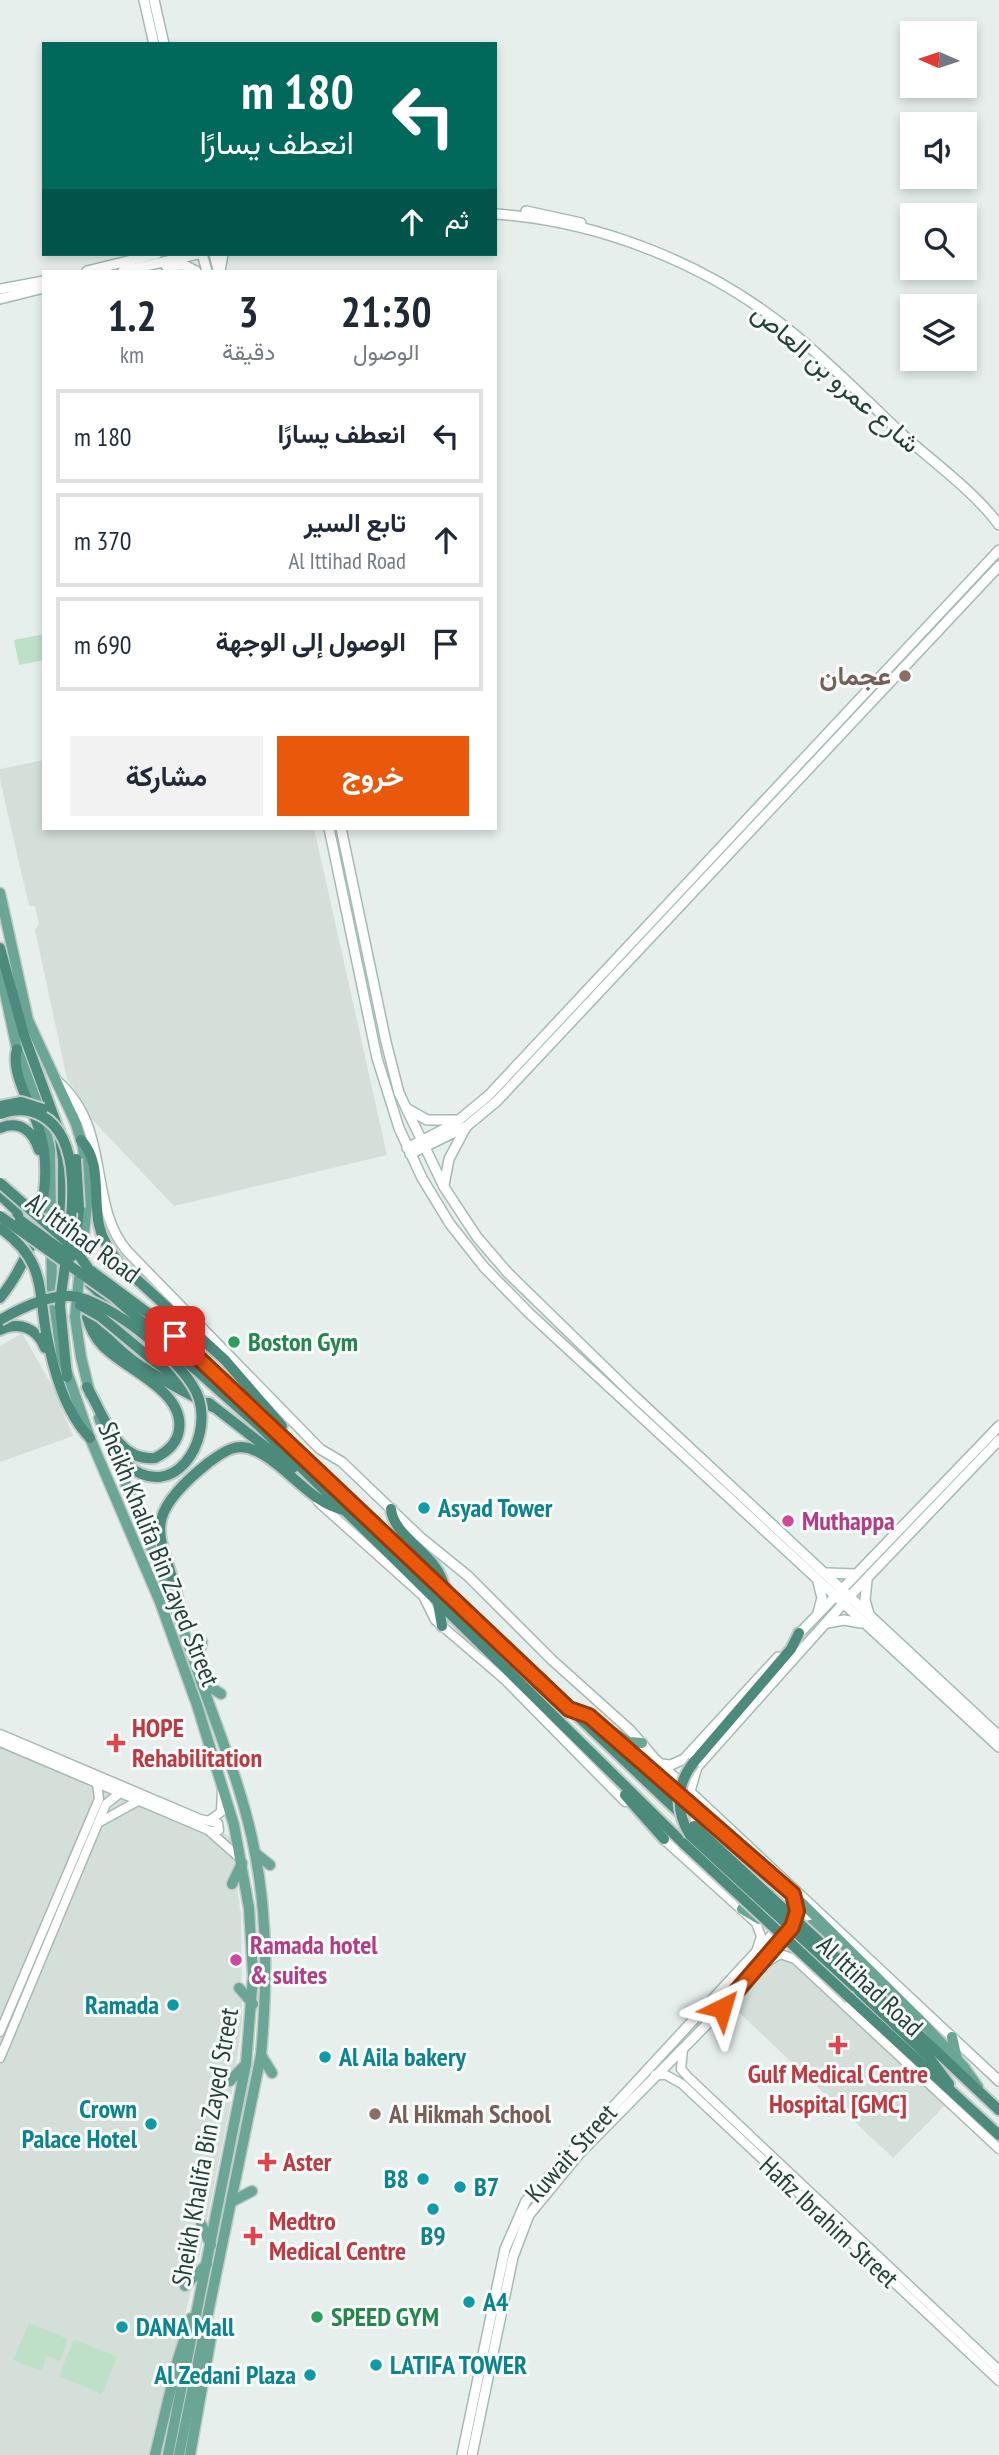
<!DOCTYPE html>
<html lang="ar">
<meta charset="utf-8">
<style>
:root{--surface:#fff;--page:#f2f2f3;--text:#1f2937;--muted:#747a83;--line:#e0e1e3;--accent:#ea580c}
body{margin:0;font-family:"PT Sans Narrow",Vazirmatn,sans-serif;background:var(--page);color:var(--text);direction:rtl;height:100vh;display:flex;flex-direction:column;font-size:26px;white-space:nowrap}
*{box-sizing:border-box;margin:0}
p{font-size:23px;color:var(--muted)}
.icon{flex:none;width:38px;height:38px;fill:none;stroke:currentColor;stroke-width:2;stroke-linecap:round;stroke-linejoin:round}
.map{position:relative;flex:1;overflow:hidden;direction:ltr}
.drawer{position:absolute;left:42px;top:270px;width:455px;height:560px;display:flex;flex-direction:column;background:var(--surface);border-radius:0px;box-shadow:0 4px 10px #0003;direction:rtl}
.drawer>*{flex:none}
.guide{position:absolute;left:42px;top:42px;width:455px;height:214px;border-radius:0px;box-shadow:0 4px 10px #0003;direction:rtl;background:#00695c;color:#fff;overflow:hidden}
.needle{width:46px;rotate:273deg}
.fabs{position:absolute;left:900px;top:21px;display:grid;gap:14px}
.fabs a{display:grid;place-items:center;width:77px;height:77px;border-radius:0px;background:var(--surface);box-shadow:0 4px 10px #0003;font-size:35px}
.pin{position:absolute;display:grid;place-items:center;width:60px;height:60px;color:#fff;margin:-30px;border-radius:14px;box-shadow:0 4px 10px #0006}
.me{position:absolute;width:77px;margin:-38px;rotate:40deg;stroke-linejoin:round;filter:drop-shadow(0 0 5px #0008)}
.turn{display:flex;align-items:center;gap:24px;height:147px;padding:0 28px;font-size:32px}
.turn .icon{width:91px;height:91px;stroke-width:2.5}
.turn b{display:block;font-size:49px;line-height:60px}
.then{display:flex;align-items:center;height:66px;padding:0 28px;background:#0003;gap:14px;font-size:26px}
.eta{display:flex;justify-content:space-evenly;align-items:center;height:119px;text-align:center}
.eta b{font-size:42px;font-weight:700;line-height:49px}
.button{display:flex;gap:14px;margin-top:auto;padding:14px 28px}
.button a{flex:1;height:80px;border-radius:0px;background:var(--accent);color:#fff;font-size:28px;font-weight:700;line-height:80px;text-align:center}
.button a+a{background:var(--page);color:var(--text)}
ul{padding:0;list-style:none}
li{display:flex;align-items:center;gap:21px;height:94px;margin:0 14px 10px;padding:0 14px;border:4px solid var(--line);border-radius:0px}
li div{flex:1}
li b{display:block;font-size:26px}
li em{font-style:normal}
.map>svg:first-child{display:block}
.built{fill:#d4dfda}
.green{fill:#bfe0c8}
.lines{fill:none;stroke-linecap:round;stroke-linejoin:round}
.tertiary-casing{stroke:#a8b8b2;stroke-width:11}
.secondary-casing{stroke:#a4bbb3;stroke-width:12}
.primary-casing{stroke:#c2cac8;stroke-width:13}
.trunk-casing{stroke:#c2cac8;stroke-width:14}
.tertiary{stroke:#fff;stroke-width:8}
.secondary{stroke:#fff;stroke-width:9}
.primary{stroke:#6aa596;stroke-width:10}
.trunk{stroke:#4c8a7c;stroke-width:10}
.primary-bridge-casing{stroke:#c2cac8;stroke-width:13;stroke-linecap:butt}
.trunk-bridge-casing{stroke:#c2cac8;stroke-width:14;stroke-linecap:butt}
.primary-bridge{stroke:#6aa596;stroke-width:10}
.trunk-bridge{stroke:#4c8a7c;stroke-width:10}
.route-casing{stroke:#983908;stroke-width:18}
.route{stroke:#ea580c;stroke-width:12}
.education-dot{fill:#8d6e63;stroke:#f7fbf9;stroke-width:2.5}
.leisure-dot{fill:#2e9e5b;stroke:#f7fbf9;stroke-width:2.5}
.culture-dot{fill:#0f9aa8;stroke:#f7fbf9;stroke-width:2.5}
.hotel-dot{fill:#d1479c;stroke:#f7fbf9;stroke-width:2.5}
.health-dot{fill:#e0444e;stroke:#f7fbf9;stroke-width:2.5}
.labels{text-anchor:middle;stroke-width:6;stroke-linejoin:round;paint-order:stroke}
.street-label{font-size:26px;fill:#24423a;stroke:#f7fbf9}
.education-label{font-size:26px;font-weight:bold;fill:#785e54;stroke:#f7fbf9;text-anchor:end}
.leisure-label{font-size:26px;font-weight:bold;fill:#27864d;stroke:#f7fbf9;text-anchor:start}
.culture-label{font-size:26px;font-weight:bold;fill:#0d838f;stroke:#f7fbf9;text-anchor:start}
.hotel-label{font-size:26px;font-weight:bold;fill:#b23c85;stroke:#f7fbf9;text-anchor:start}
.health-label{font-size:26px;font-weight:bold;fill:#be3a42;stroke:#f7fbf9;text-anchor:start}
</style>
<div class="map">
<svg width="999" height="2455" viewBox="0 0 999 2455">
<rect width="100%" height="100%" fill="#e6efeb"/>
<!-- built -->
<g class="built">
<polygon points="44,760 44,828 314,828 387,1155 174,1206 85,1112 86,1106 67,1079 35,930 39,924 35,906 29,906 0,780 0,769"/>
<polygon points="22,1333 53,1387 73,1436 0,1462 0,1346"/>
<polygon points="0,1739 212,1826 230,1837 241,1915 242,2022 229,2112 200,2254 150,2455 0,2455"/>
<polygon points="785,1950 792,1950 952,2093 949,2101 893,2158 729,2003 774,1956"/>
</g>
<!-- green -->
<g class="green">
<polygon points="44,634 44,660 19,665 14,640"/>
<polygon points="29,2323 68,2339 60,2361 47,2356 41,2371 13,2360"/>
<polygon points="74,2339 117,2357 102,2394 59,2376"/>
</g>
<g class="lines">
<defs>
<g id="tertiary">
<polyline points="318,1502 423,1596 435,1620 505,1680 625,1802"/>
<polyline points="0,1734 200,1819 218,1823 219,1830 211,1831"/>
<polyline points="0,1742 208,1830 241,1859"/>
<polyline points="210,1820 221,1812 222,1790"/>
<polyline points="98,1823 138,1801"/>
<polyline points="662,1838 756,1923 761,1936 757,1949"/>
<polyline points="764,1964 780,1954 795,1959 999,2149"/>
<polyline points="0,2032 99,1799 97,1783"/>
<polyline points="683,2049 681,2069 688,2077 999,2370"/>
<polyline points="0,2058 106,1804 120,1793"/>
<polyline points="655,2075 666,2075 682,2084 999,2381"/>
</g>
<g id="secondary">
<polyline points="144,0 154,44"/>
<polyline points="154,0 164,44"/>
<polyline points="526,211 581,223"/>
<path d="M 495,214 C 600,221 707,264 788,329 C 828,361 865,399 902,434 C 933,462 975,492 999,525"/>
<polyline points="202,254 207,271"/>
<polyline points="214,254 218,270"/>
<polyline points="166,266 184,265 196,271"/>
<polyline points="87,271 157,254"/>
<polyline points="123,271 198,254"/>
<polyline points="220,271 223,254"/>
<polyline points="0,289 44,281"/>
<polyline points="0,299 44,288"/>
<polyline points="329,828 377,1058 399,1128 422,1178 450,1224 484,1267 529,1313 999,1747"/>
<polyline points="341,828 386,1042 399,1093 444,1187 477,1237 508,1273 630,1392 999,1736"/>
<path d="M 56,1080 C 113,1128 86,1202 127,1251 L 320,1449 L 342,1462 L 420,1537 L 468,1576 L 552,1660 L 630,1730 L 654,1758 L 999,2081"/>
<polyline points="406,1108 427,1120 455,1120"/>
<polyline points="407,1148 454,1124 489,1095 999,550"/>
<polyline points="410,1154 467,1126 497,1101 999,566"/>
<polyline points="444,1185 449,1159 466,1127"/>
<polyline points="827,1573 856,1574"/>
<polyline points="867,1580 865,1600 869,1614"/>
<polyline points="818,1582 822,1598 818,1613"/>
<polyline points="827,1623 844,1620 861,1623"/>
<polyline points="797,1636 999,1426"/>
<polyline points="660,1764 671,1765 684,1759 778,1657"/>
<polyline points="690,1791 697,1767 849,1597 999,1440"/>
<polyline points="462,2455 505,2249 526,2201 784,1922 796,1915 815,1916"/>
<polyline points="472,2455 513,2257 529,2215 580,2153 718,2013 788,1931"/>
</g>
<g id="primary">
<polyline points="0,893 28,1020 76,1124 83,1147 88,1195 81,1263"/>
<polyline points="0,970 17,1049 44,1122 50,1149 52,1292 62,1358 90,1438 160,1602 197,1705 234,1825 249,1908 253,1976 246,2064 168,2455"/>
<polyline points="81,1357 90,1394"/>
<path d="M 99,1418 C 134,1506 171,1592 201,1681 C 221,1738 244,1794 255,1853 C 268,1920 267,1987 261,2055 L 179,2455"/>
<polyline points="196,1664 202,1642"/>
<polyline points="201,1681 221,1694"/>
<polyline points="570,1708 589,1716 803,1904 917,2017 964,2067 978,2087"/>
<polyline points="616,1734 629,1742 642,1743"/>
<polyline points="255,1853 270,1865"/>
<polyline points="232,1884 242,1863"/>
<polyline points="742,1909 759,1919"/>
<polyline points="800,1933 811,1925 826,1937"/>
<polyline points="239,1988 253,2004"/>
<polyline points="952,2037 957,2059"/>
<polyline points="261,2055 272,2073"/>
<polyline points="230,2081 246,2064"/>
<polyline points="233,2201 252,2191"/>
<polyline points="201,2224 211,2245"/>
<polyline points="185,2286 207,2264"/>
<polyline points="155,2455 178,2359 191,2318"/>
<polyline points="190,2455 211,2337"/>
</g>
<g id="trunk">
<polyline points="0,948 24,1035 59,1131 63,1160 63,1243"/>
<path d="M 0,1128 C 20,1120 33,1131 39,1150"/>
<path d="M 81,1140 C 102,1162 93,1198 99,1225 C 102,1240 110,1252 120,1264 L 225,1360 L 282,1426"/>
<polyline points="0,1195 16,1210 20,1220"/>
<polyline points="79,1278 75,1251 79,1208"/>
<polyline points="90,1284 127,1318"/>
<path d="M 0,1298 C 36,1253 57,1181 38,1126 C 31,1104 10,1072 17,1049"/>
<polyline points="60,1306 67,1377"/>
<path d="M 87,1307 C 111,1358 166,1381 213,1407"/>
<path d="M 87,1317 C 90,1328 94,1337 102,1345 C 125,1370 185,1390 179,1430 C 177,1444 167,1452 155,1458 C 116,1462 104,1415 87,1387"/>
<path d="M 0,1330 C 20,1321 37,1328 45,1348"/>
<path d="M 46,1332 C 53,1368 64,1411 90,1438"/>
<polyline points="149,1357 191,1389"/>
<polyline points="209,1403 293,1468"/>
<polyline points="261,1415 684,1817"/>
<polyline points="257,1424 683,1843"/>
<path d="M 391,1509 C 394,1539 439,1553 445,1590"/>
<polyline points="438,1603 442,1626"/>
<path d="M 181,1618 C 171,1539 127,1528 208,1463 C 223,1452 237,1441 256,1451 C 288,1466 310,1503 344,1510"/>
<polyline points="694,1762 791,1649 799,1633"/>
<polyline points="625,1795 664,1839"/>
<polyline points="863,1982 999,2110"/>
<polyline points="854,1986 928,2056 949,2084"/>
<polyline points="850,1998 999,2135"/>
</g>
</defs>
<!-- tertiary casing -->
<use href="#tertiary" class="tertiary-casing"/>
<!-- secondary casing -->
<use href="#secondary" class="secondary-casing"/>
<!-- primary casing -->
<use href="#primary" class="primary-casing"/>
<!-- trunk casing -->
<use href="#trunk" class="trunk-casing"/>
<!-- tertiary -->
<use href="#tertiary" class="tertiary"/>
<!-- secondary -->
<use href="#secondary" class="secondary"/>
<!-- primary -->
<use href="#primary" class="primary"/>
<!-- trunk -->
<use href="#trunk" class="trunk"/>
<defs>
<polyline id="primary-bridge" points="79,1278 75,1317 81,1357"/>
<g id="trunk-bridge">
<polyline points="0,1106 21,1102 43,1109"/>
<path d="M 0,1114 C 14,1109 29,1109 42,1116 C 95,1145 63,1258 60,1306"/>
<polyline points="76,1159 79,1208"/>
<polyline points="0,1183 73,1247 88,1268"/>
<polyline points="0,1216 114,1297 257,1424"/>
<polyline points="20,1220 71,1257"/>
<path d="M 0,1228 C 44,1260 38,1284 46,1332"/>
<polyline points="90,1270 156,1319 261,1415"/>
<polyline points="80,1305 101,1317 149,1357"/>
<path d="M 0,1320 C 19,1309 47,1295 70,1296 C 107,1298 188,1363 199,1399 C 212,1443 173,1503 127,1465"/>
<path d="M 694,1762 C 676,1784 675,1811 690,1835 L 854,1986"/>
<polyline points="694,1826 863,1982"/>
<polyline points="683,1843 850,1998"/>
</g>
</defs>
<!-- primary-bridge casing -->
<use href="#primary-bridge" class="primary-bridge-casing"/>
<!-- trunk-bridge casing -->
<use href="#trunk-bridge" class="trunk-bridge-casing"/>
<!-- primary-bridge -->
<use href="#primary-bridge" class="primary-bridge"/>
<!-- trunk-bridge -->
<use href="#trunk-bridge" class="trunk-bridge"/>
</g>
<g class="lines">
<defs>
<polyline id="route" points="175,1336 569,1709 589,1716 793,1894 797,1911 792,1927 722,2008"/>
</defs>
<!-- route casing -->
<use href="#route" class="route-casing"/>
<!-- route -->
<use href="#route" class="route"/>
</g>
<!-- markers -->
<g class="education-dot">
<circle cx="905" cy="676" r="7"/>
<circle cx="375" cy="2114" r="7"/>
</g>
<g class="leisure-dot">
<circle cx="234" cy="1342" r="7"/>
<circle cx="317" cy="2317" r="7"/>
</g>
<g class="culture-dot">
<circle cx="424" cy="1508" r="7"/>
<circle cx="173" cy="2005" r="7"/>
<circle cx="325" cy="2057" r="7"/>
<circle cx="151" cy="2124" r="7"/>
<circle cx="423" cy="2179" r="7"/>
<circle cx="460" cy="2187" r="7"/>
<circle cx="433" cy="2209" r="7"/>
<circle cx="469" cy="2302" r="7"/>
<circle cx="122" cy="2327" r="7"/>
<circle cx="376" cy="2365" r="7"/>
<circle cx="310" cy="2375" r="7"/>
</g>
<g class="hotel-dot">
<circle cx="788" cy="1521" r="7"/>
<circle cx="236" cy="1960" r="7"/>
</g>
<g class="health-dot">
<path d="M112.5 1732.5h7v7h7v7h-7v7h-7v-7h-7v-7h7z"/>
<path d="M834.5 2034.5h7v7h7v7h-7v7h-7v-7h-7v-7h7z"/>
<path d="M263.5 2151.5h7v7h7v7h-7v7h-7v-7h-7v-7h7z"/>
<path d="M249.5 2225.5h7v7h7v7h-7v7h-7v-7h-7v-7h7z"/>
</g>
<g class="labels">
<!-- street labels -->
<g class="street-label">
<text transform="translate(836 378) rotate(41)" y="9">شارع عمرو بن العاص</text>
<text transform="translate(83 1238) rotate(36)" y="9">Al Ittihad Road</text>
<text transform="translate(159 1554) rotate(68)" y="9">Sheikh Khalifa Bin Zayed Street</text>
<text transform="translate(870 1986) rotate(43)" y="9">Al Ittihad Road</text>
<text transform="translate(205 2147) rotate(-80)" y="9">Sheikh Khalifa Bin Zayed Street</text>
<text transform="translate(571 2153) rotate(-48)" y="9">Kuwait Street</text>
<text transform="translate(829 2222) rotate(43)" y="9">Hafiz Ibrahim Street</text>
</g>
<!-- education labels -->
<g class="education-label">
<text x="891" y="685">عجمان</text>
<text x="389" y="2123" text-anchor="start">Al Hikmah School</text>
</g>
<!-- leisure labels -->
<g class="leisure-label">
<text x="248" y="1351">Boston Gym</text>
<text x="331" y="2326">SPEED GYM</text>
</g>
<!-- culture labels -->
<g class="culture-label">
<text x="438" y="1517">Asyad Tower</text>
<text x="159" y="2014" text-anchor="end">Ramada</text>
<text x="339" y="2066">Al Aila bakery</text>
<text x="137" y="2118" text-anchor="end">Crown<tspan x="137" dy="30">Palace Hotel</tspan></text>
<text x="409" y="2188" text-anchor="end">B8</text>
<text x="474" y="2196">B7</text>
<text x="433" y="2245" text-anchor="middle">B9</text>
<text x="483" y="2311">A4</text>
<text x="136" y="2336">DANA Mall</text>
<text x="390" y="2374">LATIFA TOWER</text>
<text x="296" y="2384" text-anchor="end">Al Zedani Plaza</text>
</g>
<!-- hotel labels -->
<g class="hotel-label">
<text x="802" y="1530">Muthappa</text>
<text x="250" y="1954">Ramada hotel<tspan x="250" dy="30">&amp; suites</tspan></text>
</g>
<!-- health labels -->
<g class="health-label">
<text x="132" y="1737">HOPE<tspan x="132" dy="30">Rehabilitation</tspan></text>
<text x="838" y="2083" text-anchor="middle">Gulf Medical Centre<tspan x="838" dy="30">Hospital [GMC]</tspan></text>
<text x="283" y="2171">Aster</text>
<text x="269" y="2230">Medtro<tspan x="269" dy="30">Medical Centre</tspan></text>
</g>
</g>
</svg>
<div class="fabs">
<a><svg class="needle" viewBox="-14 -14 28 28"><path d="M0-13l5 13h-10z" fill="#e53935"/><path d="M0 13l5-13h-10z" fill="#747a83"/></svg></a>
<a><svg class="icon" aria-label="sound" viewBox="0 0 24 24"><path d="M4 9h4l5-4v14l-5-4H4zM17 9q2 3 0 6"/></svg></a>
<a><svg class="icon" aria-label="search" viewBox="0 0 24 24"><circle cx="10" cy="10" r="6"/><path d="M15 15l6 6"/></svg></a>
<a><svg class="icon" aria-label="layers" viewBox="0 0 24 24"><path d="M12 4l9 5-9 5-9-5zM3 14l9 5 9-5"/></svg></a>
</div>
<div class="pin" style="left:175px;top:1336px;background:#d93025"><svg class="icon" aria-label="arrive" viewBox="0 0 24 24"><path d="M6 21V4h12l-3 4 3 4H6"/></svg></div>
<svg class="me" style="left:722px;top:2008px" viewBox="-20 -20 40 40"><path d="M0-17L14 15 0 8-14 15z" fill="#ea580c" stroke="#fff" stroke-width="4"/></svg>
<div class="guide">
<div class="turn"><svg class="icon" aria-label="left" viewBox="0 0 24 24"><path d="M17 20v-9H6M10 6l-5 5 5 5"/></svg><div><b>180 m</b>انعطف يسارًا</div></div>
<div class="then">ثم<svg class="icon" aria-label="ahead" viewBox="0 0 24 24"><path d="M12 20V5M6 11l6-6 6 6"/></svg></div>
</div>
<section class="drawer">
<div class="eta">
<div><b>21:30</b><p>الوصول</p></div>
<div><b>3</b><p>دقيقة</p></div>
<div><b>1.2</b><p>km</p></div>
</div>
<ul>
<li><svg class="icon" aria-label="left" viewBox="0 0 24 24"><path d="M17 20v-9H6M10 6l-5 5 5 5"/></svg><div><b>انعطف يسارًا</b></div><em>180 m</em></li>
<li><svg class="icon" aria-label="ahead" viewBox="0 0 24 24"><path d="M12 20V5M6 11l6-6 6 6"/></svg><div><b>تابع السير</b><p>Al Ittihad Road</p></div><em>370 m</em></li>
<li><svg class="icon" aria-label="arrive" viewBox="0 0 24 24"><path d="M6 21V4h12l-3 4 3 4H6"/></svg><div><b>الوصول إلى الوجهة</b></div><em>690 m</em></li>
</ul>
<div class="button"><a>خروج</a><a>مشاركة</a></div>
</section>
</div>
